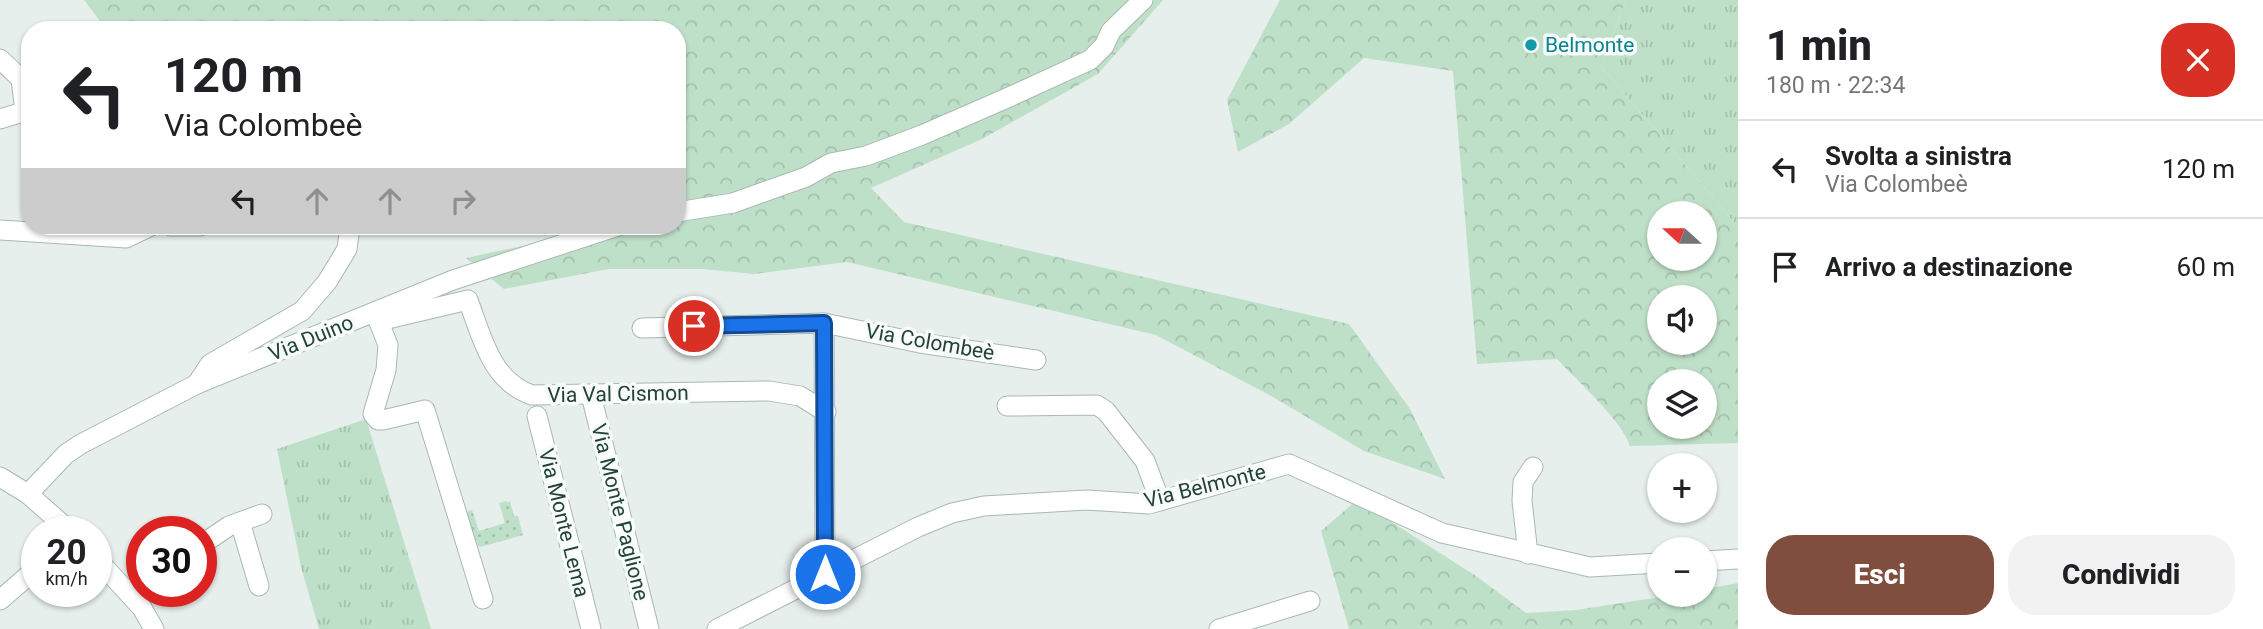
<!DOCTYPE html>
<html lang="it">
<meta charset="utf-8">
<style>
:root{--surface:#fff;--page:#f2f2f2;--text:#202124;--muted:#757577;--line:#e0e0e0;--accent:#7f4e3f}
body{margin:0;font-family:Roboto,sans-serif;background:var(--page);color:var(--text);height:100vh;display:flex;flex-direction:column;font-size:26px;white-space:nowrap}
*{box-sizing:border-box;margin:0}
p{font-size:23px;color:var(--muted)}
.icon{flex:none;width:38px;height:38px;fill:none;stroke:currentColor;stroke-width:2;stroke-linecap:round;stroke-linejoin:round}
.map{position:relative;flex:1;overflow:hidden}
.drawer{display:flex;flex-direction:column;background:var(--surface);width:525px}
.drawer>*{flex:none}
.top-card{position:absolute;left:21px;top:21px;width:665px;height:214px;border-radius:28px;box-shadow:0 2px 5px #0004;background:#fff;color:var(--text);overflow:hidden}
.needle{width:46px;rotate:291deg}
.controls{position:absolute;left:1647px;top:201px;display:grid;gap:14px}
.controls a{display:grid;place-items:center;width:70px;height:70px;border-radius:50%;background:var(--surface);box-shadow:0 2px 5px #0004;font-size:35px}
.speed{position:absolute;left:21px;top:516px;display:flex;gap:14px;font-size:35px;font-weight:700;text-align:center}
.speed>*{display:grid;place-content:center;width:91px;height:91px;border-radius:50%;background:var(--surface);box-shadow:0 2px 5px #0004;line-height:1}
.speed small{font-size:18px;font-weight:400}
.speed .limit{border:10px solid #d22;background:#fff;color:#111}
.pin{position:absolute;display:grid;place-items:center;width:60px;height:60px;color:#fff;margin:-30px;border:4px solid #fff;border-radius:50%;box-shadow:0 2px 7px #0007}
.me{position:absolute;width:77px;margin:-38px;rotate:0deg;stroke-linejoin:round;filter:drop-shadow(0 0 5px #0008)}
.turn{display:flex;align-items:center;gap:24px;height:147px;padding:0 28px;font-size:32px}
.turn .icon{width:91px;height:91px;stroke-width:2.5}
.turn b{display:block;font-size:49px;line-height:60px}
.lanes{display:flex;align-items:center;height:66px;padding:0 28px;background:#0003;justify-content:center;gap:35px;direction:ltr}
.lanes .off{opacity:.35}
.round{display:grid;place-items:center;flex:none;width:74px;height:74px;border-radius:28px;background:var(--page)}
.summary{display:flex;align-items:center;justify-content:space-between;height:119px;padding:0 28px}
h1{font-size:42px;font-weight:800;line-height:52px}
.button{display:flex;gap:14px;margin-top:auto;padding:14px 28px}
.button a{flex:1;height:80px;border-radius:28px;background:var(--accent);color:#fff;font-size:28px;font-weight:800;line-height:80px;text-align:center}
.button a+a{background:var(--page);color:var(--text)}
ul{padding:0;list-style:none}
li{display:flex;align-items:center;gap:21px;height:98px;padding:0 28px;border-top:2px solid var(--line)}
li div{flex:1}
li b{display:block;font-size:26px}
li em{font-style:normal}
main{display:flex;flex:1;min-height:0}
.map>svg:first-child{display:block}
.grass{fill:url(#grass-tufts)}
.forest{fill:url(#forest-crowns);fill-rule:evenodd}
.garden{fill:url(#garden-dots)}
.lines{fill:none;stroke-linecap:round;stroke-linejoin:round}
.minor-casing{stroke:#a8b8b2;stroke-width:21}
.minor{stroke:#fff;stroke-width:19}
.route-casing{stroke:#114b97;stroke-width:18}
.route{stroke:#1a73e8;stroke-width:12}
.culture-dot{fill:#0f9aa8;stroke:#f7fbf9;stroke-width:2.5}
.labels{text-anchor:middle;stroke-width:7;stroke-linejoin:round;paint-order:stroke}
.culture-label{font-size:21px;fill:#0d838f;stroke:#f7fbf9;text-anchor:start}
.street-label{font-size:21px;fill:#24423a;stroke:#f7fbf9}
</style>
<main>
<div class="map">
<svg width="1738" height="629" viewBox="0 0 1738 629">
<defs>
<pattern id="grass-tufts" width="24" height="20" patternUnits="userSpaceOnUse" patternTransform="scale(1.75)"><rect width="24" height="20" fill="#bfe0c8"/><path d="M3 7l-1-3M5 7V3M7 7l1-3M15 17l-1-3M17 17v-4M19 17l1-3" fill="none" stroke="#a4c1ad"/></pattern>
<pattern id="forest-crowns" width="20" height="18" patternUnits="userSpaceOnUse" patternTransform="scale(1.75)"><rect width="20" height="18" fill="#bfe0c8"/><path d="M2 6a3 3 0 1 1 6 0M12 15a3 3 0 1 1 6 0" fill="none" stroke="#a4c1ad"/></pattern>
<pattern id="garden-dots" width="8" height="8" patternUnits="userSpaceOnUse" patternTransform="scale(1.75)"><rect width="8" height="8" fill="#bfe0c8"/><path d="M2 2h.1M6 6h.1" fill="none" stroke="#a4c1ad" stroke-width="1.8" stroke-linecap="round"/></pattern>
</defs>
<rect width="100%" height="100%" fill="#e6efeb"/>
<!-- grass -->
<g class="grass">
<polygon points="1626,0 1738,0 1738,227 1601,66"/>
<polygon points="366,419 431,629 319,629 301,567 277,449"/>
</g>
<!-- forest -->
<g class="forest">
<polygon points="84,0 1163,0 1098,74 982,139 871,188 904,222 1349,324 1410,409 1445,479 1364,451 1273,397 1156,335 847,262 754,274 703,269 609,269 504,289 466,258 605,228 605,226 677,226 677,30 107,30"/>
<path d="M 1280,0 L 1626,0 L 1601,66 L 1738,227 L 1738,443 L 1630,446 C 1621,419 1577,381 1557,359 L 1477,364 L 1453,71 L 1364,58 L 1289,124 L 1238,152 L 1227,100 ZM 1659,214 L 1704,214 L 1704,259 L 1659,259 ZM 1659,298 L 1704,298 L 1704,343 L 1659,343 ZM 1659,382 L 1704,382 L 1704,427 L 1659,427 Z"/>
<polygon points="1357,500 1476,576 1526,613 1576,610 1673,595 1704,595 1705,589 1738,583 1738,629 1349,629 1321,531"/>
</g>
<!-- garden -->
<polygon class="garden" points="506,501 508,503 510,501 514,516 518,516 523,535 480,547 475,544 464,513 472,510 479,531 505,523 499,503"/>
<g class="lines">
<defs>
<g id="minor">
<polyline points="0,59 21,79 25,111"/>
<polyline points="0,119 30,110"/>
<polyline points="677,212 733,203 806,177 831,163 866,156 922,135 1007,98 1090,60 1104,46 1111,31 1143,0"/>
<polyline points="171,226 200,226"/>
<polyline points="0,230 126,238 151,226"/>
<polyline points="375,312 388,345 386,370 373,414 378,420 383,420 425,410 483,599"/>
<path d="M 379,321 L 468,300 C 482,337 491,381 532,395 L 769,391 L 800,396 L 826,412"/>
<polyline points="824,323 825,574"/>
<polyline points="642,328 824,323 920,343 1036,360"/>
<polyline points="197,384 210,364 302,311 327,282 347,249 350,226"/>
<polyline points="591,395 649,629"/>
<polyline points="1007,406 1097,405 1106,411 1145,461 1160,501"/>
<polyline points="537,416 591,629"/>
<polyline points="0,477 28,494 71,532"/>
<polyline points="28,494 66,454 81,444 197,384 453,280 618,226"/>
<polyline points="240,522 259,586"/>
<polyline points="201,545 229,526 262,514"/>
<polyline points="1528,554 1522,501 1523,482 1533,467"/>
<polyline points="96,558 142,608 154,629"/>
<polyline points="1704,561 1738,559"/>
<polyline points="0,600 37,568"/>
<polyline points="717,629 918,527 952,513 984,506 1087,500 1149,504 1289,464 1442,533 1590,567 1659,563"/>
<polyline points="1219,629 1310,601"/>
</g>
</defs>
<!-- minor casing -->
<use href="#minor" class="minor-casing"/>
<!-- minor -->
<use href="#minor" class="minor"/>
</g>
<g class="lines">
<defs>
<polyline id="route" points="694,326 824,323 825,574"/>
</defs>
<!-- route casing -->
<use href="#route" class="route-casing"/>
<!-- route -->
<use href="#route" class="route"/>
</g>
<!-- markers -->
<circle class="culture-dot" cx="1531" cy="45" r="7"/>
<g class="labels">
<!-- culture labels -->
<g class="culture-label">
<text x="1545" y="52">Belmonte</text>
</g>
<!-- street labels -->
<g class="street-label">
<text transform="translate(311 338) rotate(-22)" y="7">Via Duino</text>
<text transform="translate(930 342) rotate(10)" y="7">Via Colombeè</text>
<text transform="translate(618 394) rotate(-1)" y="7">Via Val Cismon</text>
<text transform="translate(1205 486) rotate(-14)" y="7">Via Belmonte</text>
<text transform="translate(620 512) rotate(76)" y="7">Via Monte Paglione</text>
<text transform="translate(564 523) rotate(76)" y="7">Via Monte Lema</text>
</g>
</g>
</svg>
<div class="controls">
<a><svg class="needle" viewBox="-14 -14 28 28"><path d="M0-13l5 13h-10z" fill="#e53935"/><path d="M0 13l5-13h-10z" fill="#757577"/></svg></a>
<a><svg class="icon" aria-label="sound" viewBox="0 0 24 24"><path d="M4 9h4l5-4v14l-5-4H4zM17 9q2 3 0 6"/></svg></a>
<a><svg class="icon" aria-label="layers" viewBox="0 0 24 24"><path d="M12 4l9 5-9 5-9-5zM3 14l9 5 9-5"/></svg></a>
<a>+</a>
<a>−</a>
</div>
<div class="speed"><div>20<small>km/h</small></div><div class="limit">30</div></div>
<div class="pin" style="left:694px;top:326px;background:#d93025"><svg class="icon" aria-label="arrive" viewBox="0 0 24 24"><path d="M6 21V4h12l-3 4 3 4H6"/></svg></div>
<svg class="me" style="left:825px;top:574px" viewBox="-20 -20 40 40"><circle r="17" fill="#1a73e8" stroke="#fff" stroke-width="3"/><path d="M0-11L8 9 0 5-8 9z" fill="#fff"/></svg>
<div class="top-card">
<div class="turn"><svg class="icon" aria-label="left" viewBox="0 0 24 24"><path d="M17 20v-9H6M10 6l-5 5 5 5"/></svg><div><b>120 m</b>Via Colombeè</div></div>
<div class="lanes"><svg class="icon" aria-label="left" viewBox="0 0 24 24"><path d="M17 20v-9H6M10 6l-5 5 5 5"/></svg><svg class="icon off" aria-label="ahead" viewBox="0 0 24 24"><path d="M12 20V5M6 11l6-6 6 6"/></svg><svg class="icon off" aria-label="ahead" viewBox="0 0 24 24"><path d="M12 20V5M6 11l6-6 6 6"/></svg><svg class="icon off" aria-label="right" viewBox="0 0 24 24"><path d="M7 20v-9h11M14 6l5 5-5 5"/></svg></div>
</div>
</div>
<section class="drawer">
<div class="summary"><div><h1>1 min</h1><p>180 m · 22:34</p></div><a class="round" style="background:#d93025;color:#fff"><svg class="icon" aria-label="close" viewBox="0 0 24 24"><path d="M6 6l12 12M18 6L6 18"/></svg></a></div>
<ul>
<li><svg class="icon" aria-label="left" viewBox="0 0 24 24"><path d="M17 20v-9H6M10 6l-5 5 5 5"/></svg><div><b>Svolta a sinistra</b><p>Via Colombeè</p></div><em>120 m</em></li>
<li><svg class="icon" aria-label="arrive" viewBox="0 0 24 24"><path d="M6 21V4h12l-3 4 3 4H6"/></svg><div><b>Arrivo a destinazione</b></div><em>60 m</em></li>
</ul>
<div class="button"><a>Esci</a><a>Condividi</a></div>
</section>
</main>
